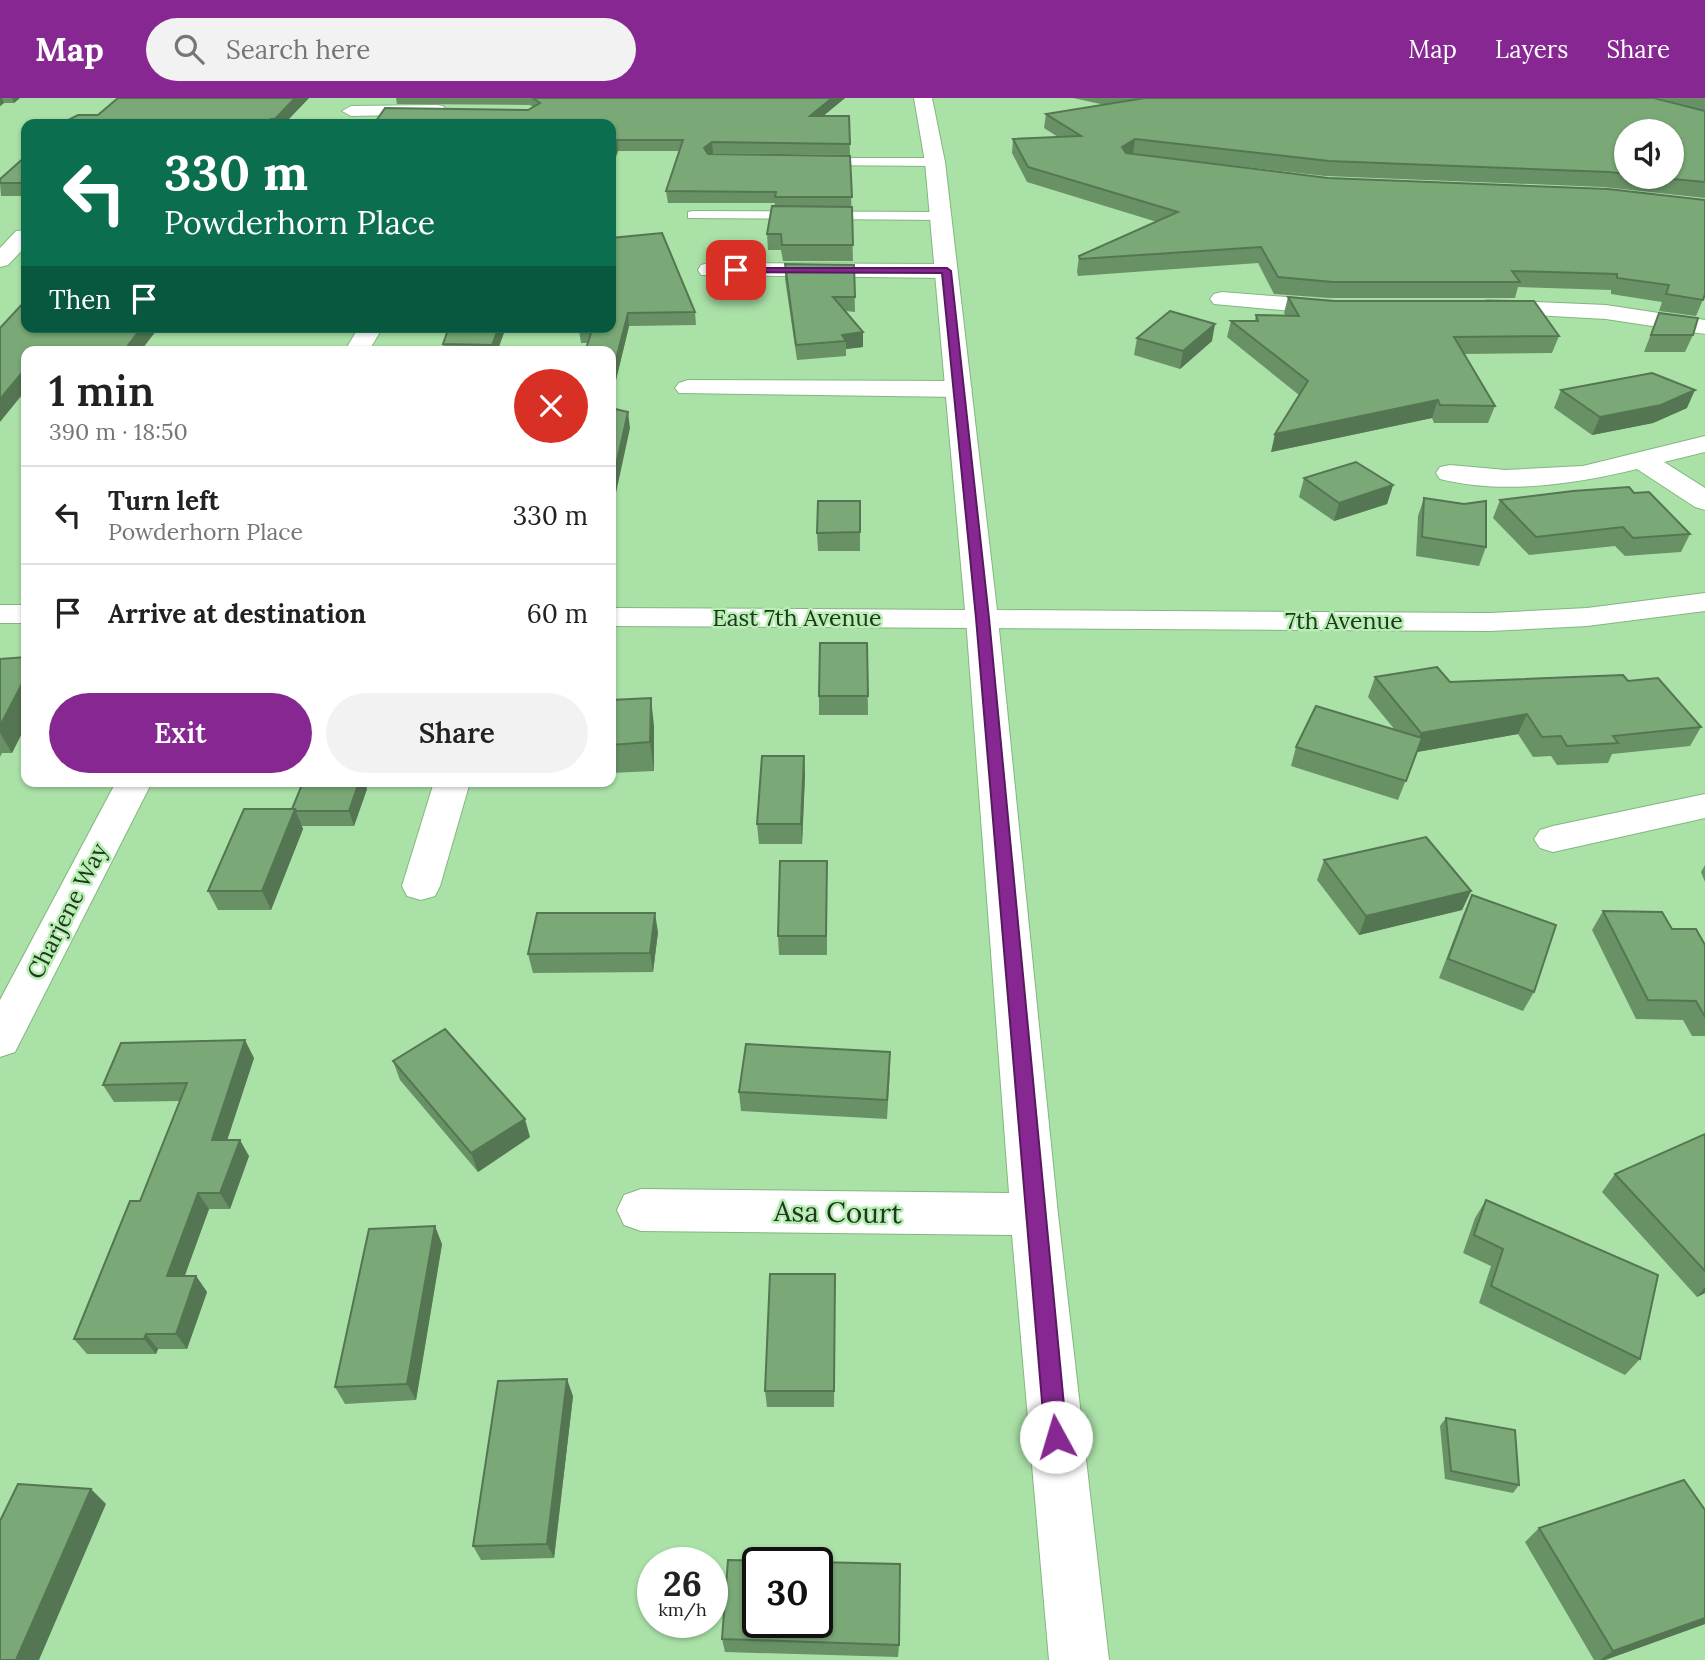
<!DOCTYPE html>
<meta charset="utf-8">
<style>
:root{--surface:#fff;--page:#f2f2f2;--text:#222;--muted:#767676;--line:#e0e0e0;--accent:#872892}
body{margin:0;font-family:Lora,serif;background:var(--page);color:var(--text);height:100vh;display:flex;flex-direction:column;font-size:26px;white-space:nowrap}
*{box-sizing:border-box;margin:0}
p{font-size:23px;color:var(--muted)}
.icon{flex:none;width:38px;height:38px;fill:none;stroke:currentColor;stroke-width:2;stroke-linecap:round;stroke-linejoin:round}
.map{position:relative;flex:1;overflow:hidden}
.drawer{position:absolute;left:21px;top:248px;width:595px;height:441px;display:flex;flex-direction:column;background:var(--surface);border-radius:14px;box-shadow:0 2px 5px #0004}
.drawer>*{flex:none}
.hud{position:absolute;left:21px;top:21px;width:595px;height:214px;border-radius:14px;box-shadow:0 2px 5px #0004;background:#0b6e4f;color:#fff;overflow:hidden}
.buttons{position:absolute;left:1614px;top:21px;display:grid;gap:14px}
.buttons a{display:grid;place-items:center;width:70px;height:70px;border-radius:50%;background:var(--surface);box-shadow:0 2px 5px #0004;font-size:35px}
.speed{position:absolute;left:637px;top:1449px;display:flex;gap:14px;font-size:35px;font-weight:700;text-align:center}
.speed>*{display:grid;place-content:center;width:91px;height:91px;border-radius:50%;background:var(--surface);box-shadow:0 2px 5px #0004;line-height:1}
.speed small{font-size:18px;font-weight:400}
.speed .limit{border:4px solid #111;border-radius:10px;background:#fff;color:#111}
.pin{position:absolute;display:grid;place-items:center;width:60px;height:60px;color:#fff;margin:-30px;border-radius:14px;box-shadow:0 4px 10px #0006}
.me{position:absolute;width:77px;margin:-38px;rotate:354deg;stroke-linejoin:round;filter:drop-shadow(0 0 5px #0008)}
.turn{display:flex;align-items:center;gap:24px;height:147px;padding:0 28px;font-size:32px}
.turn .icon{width:91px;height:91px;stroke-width:2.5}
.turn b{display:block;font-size:49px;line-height:60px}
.then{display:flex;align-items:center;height:66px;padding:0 28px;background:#0003;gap:14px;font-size:26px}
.round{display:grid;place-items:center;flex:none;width:74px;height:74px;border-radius:37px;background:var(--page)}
.headline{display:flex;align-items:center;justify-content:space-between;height:119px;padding:0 28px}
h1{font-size:42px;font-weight:600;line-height:52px}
.action{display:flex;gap:14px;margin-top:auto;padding:14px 28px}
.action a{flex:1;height:80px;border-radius:42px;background:var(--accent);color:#fff;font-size:28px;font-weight:600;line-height:80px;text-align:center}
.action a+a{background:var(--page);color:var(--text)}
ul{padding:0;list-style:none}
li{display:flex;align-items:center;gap:21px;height:98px;padding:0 28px;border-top:2px solid var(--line)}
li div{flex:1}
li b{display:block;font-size:26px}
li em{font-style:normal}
header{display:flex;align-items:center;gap:42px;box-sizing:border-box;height:98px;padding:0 35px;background:var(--accent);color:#fff}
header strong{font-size:33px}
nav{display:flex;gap:38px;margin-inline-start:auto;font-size:24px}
.search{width:490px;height:63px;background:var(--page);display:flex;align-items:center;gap:18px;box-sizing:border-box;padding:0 24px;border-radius:38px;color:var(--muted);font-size:26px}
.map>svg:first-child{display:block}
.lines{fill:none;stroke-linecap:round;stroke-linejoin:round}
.lane-casing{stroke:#82b77f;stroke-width:2}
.street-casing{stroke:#82b77f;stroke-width:2}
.secondary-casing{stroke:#82b77f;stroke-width:2}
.lane{fill:#fff;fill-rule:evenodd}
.street{fill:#fff;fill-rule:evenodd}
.secondary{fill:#fff;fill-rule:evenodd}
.wall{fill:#699166;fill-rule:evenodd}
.shaded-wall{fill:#557653}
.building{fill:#7aa977;stroke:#557653;stroke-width:2;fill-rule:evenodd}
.route{fill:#872892;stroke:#581a5f;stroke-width:2}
.labels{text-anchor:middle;stroke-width:5;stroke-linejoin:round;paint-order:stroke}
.street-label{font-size:23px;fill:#213720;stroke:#b7efb3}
.near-street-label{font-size:28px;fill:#213720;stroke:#b7efb3}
</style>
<header>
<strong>Map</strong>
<div class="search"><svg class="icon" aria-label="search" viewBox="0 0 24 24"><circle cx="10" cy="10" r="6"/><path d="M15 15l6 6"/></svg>Search here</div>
<nav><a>Map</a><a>Layers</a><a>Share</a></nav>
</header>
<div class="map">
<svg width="1705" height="1562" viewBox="0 0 1705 1562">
<rect width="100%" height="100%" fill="#aae1a7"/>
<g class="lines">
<defs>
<g id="lane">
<polygon points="818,60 935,60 941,64 935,68 814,67 814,61"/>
<polygon points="693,113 941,114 948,118 941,122 688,120 688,114"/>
</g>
<g id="street">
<polygon points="437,7 443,8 446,12 443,16 351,18 342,13 351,8"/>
<polygon points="26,132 26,148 8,167 0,169 0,150 16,133"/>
<polygon points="709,165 947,166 958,173 947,180 701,177 698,172 701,167"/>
<polygon points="1222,194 1337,203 1345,205 1349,210 1345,215 1337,217 1214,206 1210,201 1214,196"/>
<polygon points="1488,202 1606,207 1705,222 1705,236 1606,221 1480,214 1476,209 1480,204"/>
<polygon points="359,229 383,229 368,254 344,254"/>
<polygon points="688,282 959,283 968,286 972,291 968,296 959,299 679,295 675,290 679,285"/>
<path d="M 1705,338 L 1705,354 L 1664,364 L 1705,390 L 1705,412 L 1695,409 L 1637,371 C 1574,386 1504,397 1440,381 L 1436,375 L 1440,369 L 1450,367 L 1506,372 L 1583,368 Z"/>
<polygon points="982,512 993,514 998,521 1058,1116 1109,1562 1049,1562 1012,1137 641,1133 624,1127 617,1112 624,1097 641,1091 1009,1095 966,521 971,514"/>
<polygon points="116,684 152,684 15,954 0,959 0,902"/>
<polygon points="434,684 470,684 440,788 435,798 421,802 407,798 402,788"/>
<polygon points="1705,696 1705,720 1553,754 1540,750 1534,741 1540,732 1553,728"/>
</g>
<g id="secondary">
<polygon points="914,0 932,0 945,64 997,512 1490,515 1587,510 1705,495 1705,513 1587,528 1490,533 611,528 611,510 965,512 925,64"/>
<rect x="0" y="507" width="26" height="18"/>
</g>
</defs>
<!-- lane casing -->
<use href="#lane" class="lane-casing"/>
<!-- street casing -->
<use href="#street" class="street-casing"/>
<!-- secondary casing -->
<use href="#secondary" class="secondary-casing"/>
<!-- lane -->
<use href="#lane" class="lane"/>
<!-- street -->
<use href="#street" class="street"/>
<!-- secondary -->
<use href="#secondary" class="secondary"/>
</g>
<!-- wall -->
<g class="wall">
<polygon points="0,0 20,0 14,5 4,5 0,8"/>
<polygon points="309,0 284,26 62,26 98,17"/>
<polygon points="396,0 845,0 823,18 849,18 850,57 713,55 711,56 850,58 853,163 783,163 781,152 768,152 767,136 775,105 668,105 666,93 680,53 618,53 528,12 533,9 530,7 397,6"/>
<path d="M 1073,0 L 1654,0 L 1705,13 L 1658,0 L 1705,0 L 1705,100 L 1603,89 L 1325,78 L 1133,56 L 1328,80 L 1705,197 L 1696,218 L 1659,213 L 1662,204 L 1611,196 L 1611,192 L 1518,189 L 1515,200 L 1329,200 L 1274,196 L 1258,165 L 1078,178 L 1077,174 L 1079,158 L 1157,124 L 1027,84 L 1012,55 L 1013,41 L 1058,39 L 1044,30 L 1046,16 L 1105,7 ZM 1626,33 L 1671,79 L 1626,79 Z"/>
<polygon points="26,58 26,98 1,98 0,85"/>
<polygon points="611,140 695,214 696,227 629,228 616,282 611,282 611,254 588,245 581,245 579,232 611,229"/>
<polygon points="785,166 854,167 855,214 846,213 863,249 846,251 846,258 797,262 785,181"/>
<polygon points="1288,199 1559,238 1552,255 1464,256 1495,308 1488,325 1434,325 1432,320 1271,354 1299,297 1227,239 1231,223 1255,223 1256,217 1286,218 1284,215"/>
<polygon points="1659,215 1693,237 1685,254 1644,254"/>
<polygon points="449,229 506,229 497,254 444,254 443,246"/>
<polygon points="1137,240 1212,243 1180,271 1134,257"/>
<polygon points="1561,292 1687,310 1653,325 1592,337 1554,310"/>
<polygon points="1304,380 1393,387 1387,406 1334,423 1299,399"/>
<polygon points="1634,395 1690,436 1681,454 1625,458 1615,448 1529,457 1493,420 1500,402"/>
<polygon points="1424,400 1464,406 1486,449 1479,468 1416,458 1418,418"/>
<polygon points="860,403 860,453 818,453 817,435"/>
<polygon points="867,545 868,617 819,617 819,598"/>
<polygon points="26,559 26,627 12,655 2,655 0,659 0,561"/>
<polygon points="1375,579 1450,584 1628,583 1701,629 1690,648 1612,656 1608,665 1557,667 1551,658 1533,659 1518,636 1417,654 1398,702 1291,668 1296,649 1395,632 1368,599"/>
<polygon points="611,602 654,628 654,673 611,675"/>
<polygon points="804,658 805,677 802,746 759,746 757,726"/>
<polygon points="367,691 354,728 302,728 303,731 271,812 218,812 208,793 292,711"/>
<polygon points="1324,762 1471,793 1462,812 1359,837 1317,782"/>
<polygon points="827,763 827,857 779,857 778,838"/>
<polygon points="1705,767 1705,784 1701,774"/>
<polygon points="1472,797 1534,894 1523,913 1439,880 1463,817"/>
<polygon points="1603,813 1672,831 1705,847 1705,938 1692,938 1683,922 1636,921 1592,832"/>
<polygon points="658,834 653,874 533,875 528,856"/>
<polygon points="254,960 227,1042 249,1058 230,1111 209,1111 184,1178 196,1178 207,1194 187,1251 158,1251 156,1256 87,1256 74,1241 140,1103 180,1003 114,1004 103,987"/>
<polygon points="393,963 530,1039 478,1074 400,982"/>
<polygon points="890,973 887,1021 741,1013 739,994"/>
<polygon points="1705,1036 1705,1195 1697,1199 1602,1094 1615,1076"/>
<polygon points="1486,1102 1640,1261 1625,1277 1479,1205 1491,1168 1463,1155 1475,1120"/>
<polygon points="442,1146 416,1302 345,1306 335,1289"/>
<polygon points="835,1194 834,1309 767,1309 765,1293"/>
<polygon points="573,1298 554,1460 481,1462 473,1448"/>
<polygon points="1446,1320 1519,1387 1513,1395 1445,1381 1440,1328"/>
<polygon points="1705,1412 1705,1526 1605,1562 1594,1562 1525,1444 1539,1430"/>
<polygon points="722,1541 899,1547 898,1559 725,1554"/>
</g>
<!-- shaded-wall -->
<g class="shaded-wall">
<polygon points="0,0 2,0 4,5 0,8"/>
<polygon points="12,0 20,0 14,5"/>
<polygon points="295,0 309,0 284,26 276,26 275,21"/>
<polygon points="832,0 845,0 810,29 810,18"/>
<polygon points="1135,41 1133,55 1120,63 1122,49"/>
<polygon points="617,42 618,53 611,73 611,58"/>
<polygon points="712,44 713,55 704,61 704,50"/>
<polygon points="628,215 629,228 616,282 614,269"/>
<polygon points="1215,226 1212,243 1180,271 1183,253"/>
<polygon points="142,229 159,229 140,254 123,254"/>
<polygon points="499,229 506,229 497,254 494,254 492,247"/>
<polygon points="863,234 863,249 846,251 846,243 842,237"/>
<polygon points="26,270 26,292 0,324 0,301"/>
<polygon points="1695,292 1687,310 1653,325 1592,337 1600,319"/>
<polygon points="1438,302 1432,320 1271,354 1275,336"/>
<polygon points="628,314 630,330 611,418 611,390"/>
<polygon points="1393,387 1387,406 1334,423 1339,405"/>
<polygon points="26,578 26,627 12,655 0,635 0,628"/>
<polygon points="651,600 654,628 654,673 650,644"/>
<polygon points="1527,616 1518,636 1417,654 1398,702 1417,654 1413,654 1421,635"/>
<polygon points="804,658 805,677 802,746 801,726"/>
<polygon points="355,684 365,684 367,691 354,728 349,713"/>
<polygon points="295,711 303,731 271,812 262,793"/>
<polygon points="1471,793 1462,812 1359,837 1366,818"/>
<polygon points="655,815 658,834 653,874 650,855"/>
<polygon points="245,942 254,960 222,1058 212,1042"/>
<polygon points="525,1021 530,1039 478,1074 471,1055"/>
<polygon points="240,1042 249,1058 230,1111 220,1095"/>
<polygon points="198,1095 209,1111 179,1194 167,1178"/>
<polygon points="435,1128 442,1146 416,1302 407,1286"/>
<polygon points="196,1178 207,1194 187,1251 176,1236"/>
<polygon points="1705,1189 1705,1195 1697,1199"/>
<polygon points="146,1236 158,1251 156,1256 144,1241"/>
<polygon points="567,1281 573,1298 554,1460 547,1446"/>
<polygon points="91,1391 106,1406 39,1562 16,1562"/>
<polygon points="1705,1520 1705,1526 1605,1562 1600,1562 1613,1553"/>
</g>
<!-- building -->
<g class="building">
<polygon points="118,0 295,0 275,21 271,21 267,26 62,26 66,23 78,17 98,17"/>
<polygon points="533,0 832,0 810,18 849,18 850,46 712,44 704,50 708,56 850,58 852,99 775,99 776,94 666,93 683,42 617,42 611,58 611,26 374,26 385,10 528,12 540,5"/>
<polygon points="1143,0 1654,0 1705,13 1705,84 1651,79 1671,79 1671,33 1626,33 1626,76 1609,74 1329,63 1135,41 1122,49 1126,55 1328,80 1608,91 1705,102 1705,196 1703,202 1666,196 1669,187 1617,180 1617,176 1512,173 1520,184 1333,184 1278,179 1261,149 1080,161 1079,158 1178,114 1028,69 1013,41 1081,38 1046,16 1145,0"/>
<polygon points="26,58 26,85 0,85 0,81"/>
<polygon points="772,108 852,109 853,147 782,147 781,136 767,136"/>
<polygon points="662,135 695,214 628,215 614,269 611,269 611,254 585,254 592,232 579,232 580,229 611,229 611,140"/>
<polygon points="785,166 854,167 855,199 833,199 863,234 842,237 846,243 796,247"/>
<polygon points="1288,199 1333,203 1534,203 1559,238 1454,239 1495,308 1440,307 1438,302 1275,336 1308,283 1231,223 1258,223 1256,217 1299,218"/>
<polygon points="26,202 26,229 142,229 123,254 26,254 26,270 0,301 0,230"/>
<polygon points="1170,213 1215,226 1183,253 1137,240"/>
<polygon points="1659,215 1698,220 1693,237 1651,237"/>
<polygon points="449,229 499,229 492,247 443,246"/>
<polygon points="1652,275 1695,292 1661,307 1600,319 1561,292"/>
<polygon points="611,310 628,314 611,390"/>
<polygon points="1356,364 1393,387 1339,405 1304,380"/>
<polygon points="1629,389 1634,395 1649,394 1690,436 1633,440 1623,429 1536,439 1500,402 1573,393"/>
<polygon points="1424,400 1464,406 1486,403 1486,449 1422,439"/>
<polygon points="818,403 860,403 860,434 817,435"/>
<polygon points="820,545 867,545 868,598 819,598"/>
<polygon points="26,559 26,578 0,628 0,561"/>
<polygon points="1437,569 1450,584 1623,577 1628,583 1658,580 1701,629 1613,638 1618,645 1567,648 1561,638 1542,639 1527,616 1421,635 1375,579"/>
<polygon points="651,600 650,644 611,647 611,602"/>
<polygon points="1316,608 1422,640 1406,683 1296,649"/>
<polygon points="762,658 804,658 801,726 757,726"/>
<polygon points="303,684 359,684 349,713 296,713 295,711 292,711"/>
<polygon points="244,711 295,711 262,793 208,793"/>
<polygon points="1426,739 1471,793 1366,818 1324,762"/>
<polygon points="780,763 827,763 826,838 778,838"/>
<polygon points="1472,797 1556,827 1534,894 1448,861"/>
<polygon points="1603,813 1662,814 1672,831 1696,831 1705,847 1705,919 1696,903 1648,902"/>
<polygon points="537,815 655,815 650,855 528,856"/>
<polygon points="445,931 525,1021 471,1055 393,963"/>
<polygon points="245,942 212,1042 240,1042 220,1095 198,1095 167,1178 196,1178 176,1236 146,1236 144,1241 74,1241 130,1103 140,1103 187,985 103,987 121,945"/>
<polygon points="746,946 890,954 887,1002 739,994"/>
<polygon points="1705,1036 1705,1173 1615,1076"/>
<polygon points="1486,1102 1658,1177 1640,1261 1491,1188 1503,1151 1474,1137"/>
<polygon points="435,1128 407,1286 335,1289 369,1131"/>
<polygon points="770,1176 835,1176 834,1293 765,1293"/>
<polygon points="567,1281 547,1446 473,1448 498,1283"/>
<polygon points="1446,1320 1515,1332 1519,1387 1451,1373"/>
<polygon points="1684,1382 1705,1412 1705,1520 1613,1553 1539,1430"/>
<polygon points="18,1386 91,1391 16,1562 0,1562 0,1423"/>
<path d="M 728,1462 L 900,1466 L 899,1547 L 722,1541 ZM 758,1465 L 817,1465 L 817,1524 L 758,1524 Z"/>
</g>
<!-- route -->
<polygon class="route" points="732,170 947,170 951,173 989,520 1067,1339 1064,1347 1056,1350 1048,1347 1045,1339 976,520 942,175 736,174"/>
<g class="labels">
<!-- street labels -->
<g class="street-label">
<text x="797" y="528">East 7th Avenue</text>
<text x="1344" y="531">7th Avenue</text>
<text transform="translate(67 813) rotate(-63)" y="8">Charjene Way</text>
</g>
<!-- near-street labels -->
<g class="near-street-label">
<text transform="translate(838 1114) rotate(1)" y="10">Asa Court</text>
</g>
</g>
</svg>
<div class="buttons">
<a><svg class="icon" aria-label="sound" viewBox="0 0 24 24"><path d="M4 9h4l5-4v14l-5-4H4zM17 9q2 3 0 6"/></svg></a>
</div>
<div class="speed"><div>26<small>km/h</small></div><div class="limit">30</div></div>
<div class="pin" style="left:736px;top:172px;background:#d93025"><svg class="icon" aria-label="arrive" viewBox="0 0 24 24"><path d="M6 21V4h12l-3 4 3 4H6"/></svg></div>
<svg class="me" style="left:1056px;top:1339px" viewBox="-20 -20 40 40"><circle r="19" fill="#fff"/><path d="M0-13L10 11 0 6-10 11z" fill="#872892"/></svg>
<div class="hud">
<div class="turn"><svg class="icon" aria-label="left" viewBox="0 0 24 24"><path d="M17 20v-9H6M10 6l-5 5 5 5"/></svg><div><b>330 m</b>Powderhorn Place</div></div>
<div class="then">Then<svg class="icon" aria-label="arrive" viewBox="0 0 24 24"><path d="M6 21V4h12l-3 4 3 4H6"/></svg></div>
</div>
<section class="drawer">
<div class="headline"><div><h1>1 min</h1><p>390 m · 18:50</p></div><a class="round" style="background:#d93025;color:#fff"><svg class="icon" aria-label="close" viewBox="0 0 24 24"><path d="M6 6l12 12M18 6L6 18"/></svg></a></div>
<ul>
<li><svg class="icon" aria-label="left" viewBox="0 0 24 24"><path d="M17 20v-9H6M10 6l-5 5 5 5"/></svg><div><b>Turn left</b><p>Powderhorn Place</p></div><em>330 m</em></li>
<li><svg class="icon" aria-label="arrive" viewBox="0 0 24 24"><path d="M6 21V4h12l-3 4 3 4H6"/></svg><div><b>Arrive at destination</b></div><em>60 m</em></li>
</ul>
<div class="action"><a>Exit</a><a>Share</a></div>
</section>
</div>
